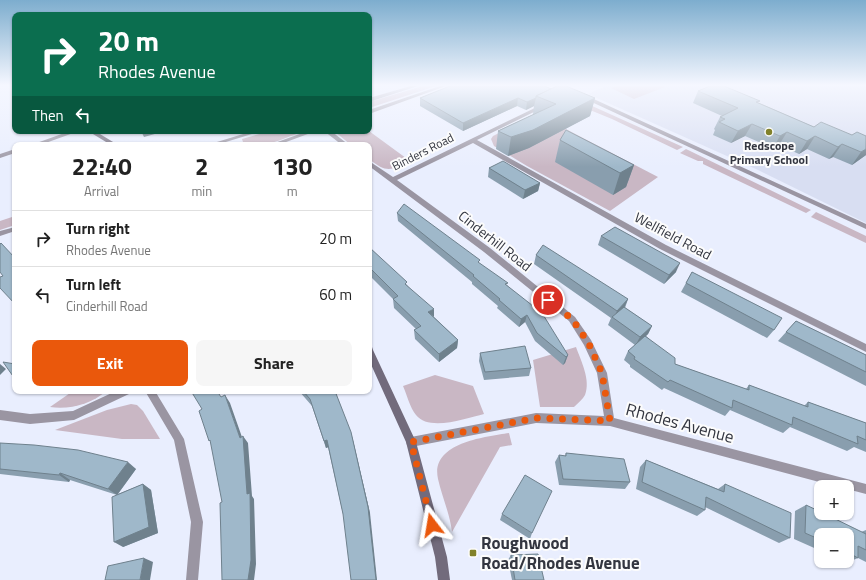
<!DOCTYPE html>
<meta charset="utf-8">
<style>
:root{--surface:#fff;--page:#f6f6f6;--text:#222;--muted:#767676;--line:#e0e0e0;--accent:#ea580c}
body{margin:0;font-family:"Titillium Web",sans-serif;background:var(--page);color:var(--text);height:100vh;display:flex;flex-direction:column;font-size:15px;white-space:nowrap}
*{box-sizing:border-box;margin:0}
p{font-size:13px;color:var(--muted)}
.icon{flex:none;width:22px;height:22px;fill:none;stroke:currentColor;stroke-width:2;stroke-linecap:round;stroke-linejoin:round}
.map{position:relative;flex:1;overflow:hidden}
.panel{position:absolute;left:12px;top:142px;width:360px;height:252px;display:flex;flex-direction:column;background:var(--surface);border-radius:8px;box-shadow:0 1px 3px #0004}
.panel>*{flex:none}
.top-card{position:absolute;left:12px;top:12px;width:360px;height:122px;border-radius:8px;box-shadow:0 1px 3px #0004;background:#0b6e4f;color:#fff;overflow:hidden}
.tools{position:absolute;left:814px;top:480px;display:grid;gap:8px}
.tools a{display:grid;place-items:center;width:40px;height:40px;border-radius:8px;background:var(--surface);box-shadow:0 1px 3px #0004;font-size:20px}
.pin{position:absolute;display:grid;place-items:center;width:34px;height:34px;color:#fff;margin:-17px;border:2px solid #fff;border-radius:50%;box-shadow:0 1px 4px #0007}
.me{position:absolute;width:44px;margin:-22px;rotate:346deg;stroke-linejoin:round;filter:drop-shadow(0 0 3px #0008)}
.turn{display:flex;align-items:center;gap:14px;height:84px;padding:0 20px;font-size:18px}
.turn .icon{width:52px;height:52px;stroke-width:2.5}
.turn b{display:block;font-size:28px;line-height:34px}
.then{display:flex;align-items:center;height:38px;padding:0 20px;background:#0003;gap:8px;font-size:15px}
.eta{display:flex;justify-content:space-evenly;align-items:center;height:68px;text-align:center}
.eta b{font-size:24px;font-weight:700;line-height:28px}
.button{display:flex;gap:8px;margin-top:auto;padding:8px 20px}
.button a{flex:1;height:46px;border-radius:8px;background:var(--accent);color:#fff;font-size:16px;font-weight:700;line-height:46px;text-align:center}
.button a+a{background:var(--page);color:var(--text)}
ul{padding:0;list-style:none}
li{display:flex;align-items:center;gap:12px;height:56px;padding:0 20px;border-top:1px solid var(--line)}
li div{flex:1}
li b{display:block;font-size:15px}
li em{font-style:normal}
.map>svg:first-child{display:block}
.built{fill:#d8def2}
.green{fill:#c9b7c4}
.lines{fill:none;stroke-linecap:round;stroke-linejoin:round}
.street{fill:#9a95a2;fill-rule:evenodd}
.secondary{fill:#726b7c;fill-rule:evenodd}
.wall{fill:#899eae}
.shaded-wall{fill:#6f818d}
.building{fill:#9fb8ca;stroke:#6f818d}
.route{stroke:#ea580c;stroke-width:7;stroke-dasharray:0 12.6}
.poi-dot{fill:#81812a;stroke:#fcfcfc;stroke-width:1.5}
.labels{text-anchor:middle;stroke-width:4;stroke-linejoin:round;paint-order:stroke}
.far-poi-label{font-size:12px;font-weight:bold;fill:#333640;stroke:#fcfcfc}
.far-street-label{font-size:12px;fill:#333640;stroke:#fcfcfc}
.street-label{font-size:14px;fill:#333640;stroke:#fcfcfc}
.near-street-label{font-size:17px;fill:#333640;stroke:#fcfcfc}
.near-poi-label{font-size:17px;font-weight:bold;fill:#333640;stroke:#fcfcfc;text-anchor:start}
</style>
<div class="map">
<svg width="866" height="580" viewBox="0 0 866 580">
<rect width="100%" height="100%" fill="#e9eefe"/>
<!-- built -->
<polygon class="built" points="606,86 866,86 866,223 756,169 588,94"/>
<!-- green -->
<g class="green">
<polygon points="423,86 436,86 369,108 369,102"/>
<polygon points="617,86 663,86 665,87 634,99 611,88"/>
<polygon points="568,101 590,105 683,147 677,150 612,119"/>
<polygon points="539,115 658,177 610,211 527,166 494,146 491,139 493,136 531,117"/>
<path d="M 270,131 L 304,131 C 290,136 255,153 243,142 L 242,139 Z"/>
<path d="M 334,131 L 343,131 L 345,133 L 349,131 L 369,131 L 410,161 C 390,171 387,173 369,159 L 369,145 L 351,145 Z"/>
<polygon points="686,149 811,210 806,213 703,164 703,161 698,161 680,153"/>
<polygon points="816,212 866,236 866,243 811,217"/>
<polygon points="15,216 15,225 0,230 0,221"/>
<path d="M 576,347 C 581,361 591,380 585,395 C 583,399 578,403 574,407 L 540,407 L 533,360 Z"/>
<path d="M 435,375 L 473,386 L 484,414 C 467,418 429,432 416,415 C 410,408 407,395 403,386 Z"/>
<path d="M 73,391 L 106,391 C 92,404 69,410 50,407 Z"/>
<polygon points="131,404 137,405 143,411 160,439 122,439 55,430 107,410"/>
<path d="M 509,433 L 512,445 L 500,447 L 452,532 C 450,514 442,497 438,479 C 430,443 484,437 509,433 Z"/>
</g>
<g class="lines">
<!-- street -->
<g class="street">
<polygon points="411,86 418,86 369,102 369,98"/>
<polygon points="440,86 446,86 369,114 369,110"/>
<polygon points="585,95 866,224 866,229 583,98 582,97"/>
<polygon points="541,105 546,106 477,140 666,245 866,344 866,352 660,249 473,143 397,180 490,248 575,317 591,340 607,373 614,418 866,484 866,494 847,489 847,487 838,487 610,426 536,423 411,447 407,445 406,442 407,439 411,437 536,413 604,416 597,373 584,345 569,321 484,252 369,166 369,161 393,177"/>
<polygon points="70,131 79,131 40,145 31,145"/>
<polygon points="253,131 262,131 216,145 207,145"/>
<polygon points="308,131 316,131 278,145 269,145"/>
<polygon points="324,131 331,131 349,145 342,145"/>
<polygon points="15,149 15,153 0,158 0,154"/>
<polygon points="15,227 15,231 0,236 0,231"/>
<polygon points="116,391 131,391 129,394 74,420 30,424 0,420 0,410 30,414 73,411"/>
<polygon points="145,391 155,391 184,439 203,522 198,580 186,580 191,522 174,440"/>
</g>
<!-- secondary -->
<g class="secondary">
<polygon points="88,131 95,131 118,145 111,145"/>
<polygon points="369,346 372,347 373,350 416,442 447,557 450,580 438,580 435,557 406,442 369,360"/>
</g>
</g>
<!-- wall -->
<g class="wall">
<polygon points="551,89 595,98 590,116 529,148 508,156 496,149 498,131 534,114 533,114 534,106 526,110 517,106 463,131 420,106 420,98"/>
<polygon points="698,91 759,103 814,127 866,155 852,165 833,157 829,159 807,149 799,154 779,145 773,148 745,136 731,143 713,135 715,130 714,129 720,117 722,116 693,103"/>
<polygon points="560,140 634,165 626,187 613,195 555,162"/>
<polygon points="489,168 540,183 538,191 523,199 488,177"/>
<polygon points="397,213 479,263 507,285 568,355 565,363 563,365 535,341 525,322 519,327 497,308 498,306 472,284 472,282 398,221"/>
<polygon points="601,236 676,272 664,284 598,245"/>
<polygon points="369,247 407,285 434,317 458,340 457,348 439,362 415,339 414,330 416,329 394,308 393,299 369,275"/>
<polygon points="536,255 628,299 625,308 652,326 648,334 646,336 675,364 746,389 749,385 804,406 808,402 866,423 866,452 854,447 847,451 790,427 783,433 730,410 725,416 664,388 662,390 630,367 630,365 624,360 628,351 635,345 608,325 611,318 534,264"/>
<polygon points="692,272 774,330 767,338 681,292"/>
<polygon points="796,321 866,355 866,386 778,341"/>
<polygon points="480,353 531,368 529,376 484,380 479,361"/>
<polygon points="299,391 335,391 353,440 370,513 343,514 328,447 326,448 312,406"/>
<polygon points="0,443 136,469 118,494 143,484 151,490 158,533 123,547 117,495 70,480 69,482 0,474"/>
<polygon points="566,453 630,482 625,489 559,485 555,462 559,455 565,456"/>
<polygon points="646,460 718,489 725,484 790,538 779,543 705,507 705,510 697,516 636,489 640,467"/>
<polygon points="806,505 861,532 866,530 866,562 858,558 846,563 842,561 847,561 847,535 821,535 821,551 794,539 795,511"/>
<polygon points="502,514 532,533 530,539 500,520"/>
<polygon points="511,555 544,580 512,580 508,560"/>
</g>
<!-- shaded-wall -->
<g class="shaded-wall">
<polygon points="518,98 517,106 463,131 463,123"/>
<polygon points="536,98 534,106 526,110 527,102"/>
<polygon points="595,98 590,116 529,148 508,156 511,137"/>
<polygon points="752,124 745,136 731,143 738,131"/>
<polygon points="141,131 162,131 162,132 144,137"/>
<polygon points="787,132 779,145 773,148 780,136"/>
<polygon points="815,136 807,149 799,154 807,141"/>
<polygon points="842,144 833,157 829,159 838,147"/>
<polygon points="866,149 866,155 852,165 861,152"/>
<polygon points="634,165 626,187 613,195 620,173"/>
<polygon points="540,183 538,191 523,199 525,190"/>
<polygon points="680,263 676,272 664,284 669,275"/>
<polygon points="628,299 624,308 614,318 617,311"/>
<polygon points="434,309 434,317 428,312"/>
<polygon points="527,315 525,322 519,327 521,319"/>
<polygon points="652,326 648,334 635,346 640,337"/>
<polygon points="458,340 457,348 439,362 439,354"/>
<polygon points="568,355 565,363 563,365 566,357"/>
<polygon points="0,364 6,369 0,375"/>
<polygon points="225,395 230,403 243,440 243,436 248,443 252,496 254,499 256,564 254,580 248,580 247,494 240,438"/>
<polygon points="351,432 370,513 377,580 376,580"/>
<polygon points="327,440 329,447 326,448 324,441"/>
<polygon points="128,462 136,469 117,495 108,489"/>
<polygon points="60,473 70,480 69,482 59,475"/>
<polygon points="143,484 151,490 158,533 123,547 114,542"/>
<polygon points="144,558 153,562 150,580 140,580"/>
</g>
<!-- building -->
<g class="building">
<polygon points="450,86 545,86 551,89 536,96 536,98 527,102 518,98 463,123 420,98"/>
<polygon points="557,86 566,86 595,98 533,130 511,137 498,131 556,104 536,96"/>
<polygon points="710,86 724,86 760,101 756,102 814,127 821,122 852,135 857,132 866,136 866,149 861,152 842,144 838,147 815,136 807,141 787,132 780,136 752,124 738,131 719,122 725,119 720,117 738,108 698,91"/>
<polygon points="566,130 634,165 620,173 560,140"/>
<polygon points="503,161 540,183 525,190 489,168"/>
<polygon points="404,204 480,260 478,262 508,283 505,284 542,313 568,355 566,357 537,333 527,315 521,319 499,300 500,299 473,276 474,275 397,213"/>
<polygon points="615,227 680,263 669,275 601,236"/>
<polygon points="1,243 15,258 15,263 13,264 15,266 15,304 0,288 0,277 3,276 0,272 0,244"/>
<polygon points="543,245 628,299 617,311 536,255"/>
<polygon points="369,247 407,282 405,284 434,309 428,312 458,340 439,354 414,330 421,326 393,299 398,296 369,267"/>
<polygon points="692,272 782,318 774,330 686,283"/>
<polygon points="624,307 652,326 640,337 612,317"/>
<polygon points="796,321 866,355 866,372 786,332"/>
<polygon points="645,336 675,358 675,364 749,390 749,385 808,407 808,402 866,423 866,440 857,436 858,444 793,417 792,425 733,400 732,408 670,380 668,382 634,359 635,357 628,351"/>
<polygon points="525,346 531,368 485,372 480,353"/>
<polygon points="3,362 15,364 15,379"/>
<polygon points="191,391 217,391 221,397 225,395 240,438 243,436 247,494 250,493 251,560 248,580 222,580 220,503 222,502 210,440 209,441 199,411 202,409"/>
<polygon points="303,391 335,391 351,432 368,507 376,580 351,580 343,514 327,440 324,441 310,399"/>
<polygon points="0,443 34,445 78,450 128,462 108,489 60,473 59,475 0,469"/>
<polygon points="566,453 624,459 630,482 563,479 559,455 566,456"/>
<polygon points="646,460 724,492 725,484 791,513 790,538 706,497 705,510 642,482"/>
<polygon points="525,475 552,491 532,533 502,514"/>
<polygon points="143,484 149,527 114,542 112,497"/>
<polygon points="806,505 821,512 821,513 823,513 866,534 866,550 858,546 858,558 847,552 847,535 821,535 821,540 805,533"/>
<polygon points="538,554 544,580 515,580 511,555"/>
<polygon points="144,558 140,580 105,580 108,566"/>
</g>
<!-- sky -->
<linearGradient id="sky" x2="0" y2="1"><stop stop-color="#7dadce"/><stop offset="0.51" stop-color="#f5f7ff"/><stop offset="1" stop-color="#f5f7ff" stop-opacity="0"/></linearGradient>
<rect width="866" height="167" fill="url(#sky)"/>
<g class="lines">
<!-- route -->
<polyline class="route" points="432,525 411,442 536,418 610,421 602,373 588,342 572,319 548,300"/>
</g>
<!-- markers -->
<g class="poi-dot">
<circle cx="769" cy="132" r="4"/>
<rect x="469" y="549" width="8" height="8" rx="2"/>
</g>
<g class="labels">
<!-- far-poi labels -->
<g class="far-poi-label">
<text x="769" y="150">Redscope<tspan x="769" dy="14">Primary School</tspan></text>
</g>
<!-- far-street labels -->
<g class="far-street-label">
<text transform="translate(423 152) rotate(-27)" y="4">Binders Road</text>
</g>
<!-- street labels -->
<g class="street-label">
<text transform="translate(673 236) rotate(28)" y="5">Wellfield Road</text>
<text transform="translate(495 241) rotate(38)" y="5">Cinderhill Road</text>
</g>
<!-- near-street labels -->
<g class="near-street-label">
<text transform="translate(680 423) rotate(15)" y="6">Rhodes Avenue</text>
</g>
<!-- near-poi labels -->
<g class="near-poi-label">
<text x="481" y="549">Roughwood<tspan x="481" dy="20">Road/Rhodes Avenue</tspan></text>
</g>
</g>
</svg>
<div class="tools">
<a>+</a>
<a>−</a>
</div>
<div class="pin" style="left:548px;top:300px;background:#d93025"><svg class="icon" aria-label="arrive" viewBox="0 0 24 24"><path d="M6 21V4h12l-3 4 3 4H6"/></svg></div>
<svg class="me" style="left:432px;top:525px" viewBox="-20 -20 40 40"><path d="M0-17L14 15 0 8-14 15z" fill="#ea580c" stroke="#fff" stroke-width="4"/></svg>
<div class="top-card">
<div class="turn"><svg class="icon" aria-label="right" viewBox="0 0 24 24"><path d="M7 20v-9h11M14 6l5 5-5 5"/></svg><div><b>20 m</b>Rhodes Avenue</div></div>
<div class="then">Then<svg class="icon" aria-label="left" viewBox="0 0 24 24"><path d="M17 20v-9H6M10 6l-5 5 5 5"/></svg></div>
</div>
<section class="panel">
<div class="eta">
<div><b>22:40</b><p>Arrival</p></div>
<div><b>2</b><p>min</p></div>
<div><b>130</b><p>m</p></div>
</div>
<ul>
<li><svg class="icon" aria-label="right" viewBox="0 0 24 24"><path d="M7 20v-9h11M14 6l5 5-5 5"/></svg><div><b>Turn right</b><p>Rhodes Avenue</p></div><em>20 m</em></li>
<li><svg class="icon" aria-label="left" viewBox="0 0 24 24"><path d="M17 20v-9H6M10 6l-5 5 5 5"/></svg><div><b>Turn left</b><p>Cinderhill Road</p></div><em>60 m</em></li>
</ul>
<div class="button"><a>Exit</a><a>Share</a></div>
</section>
</div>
